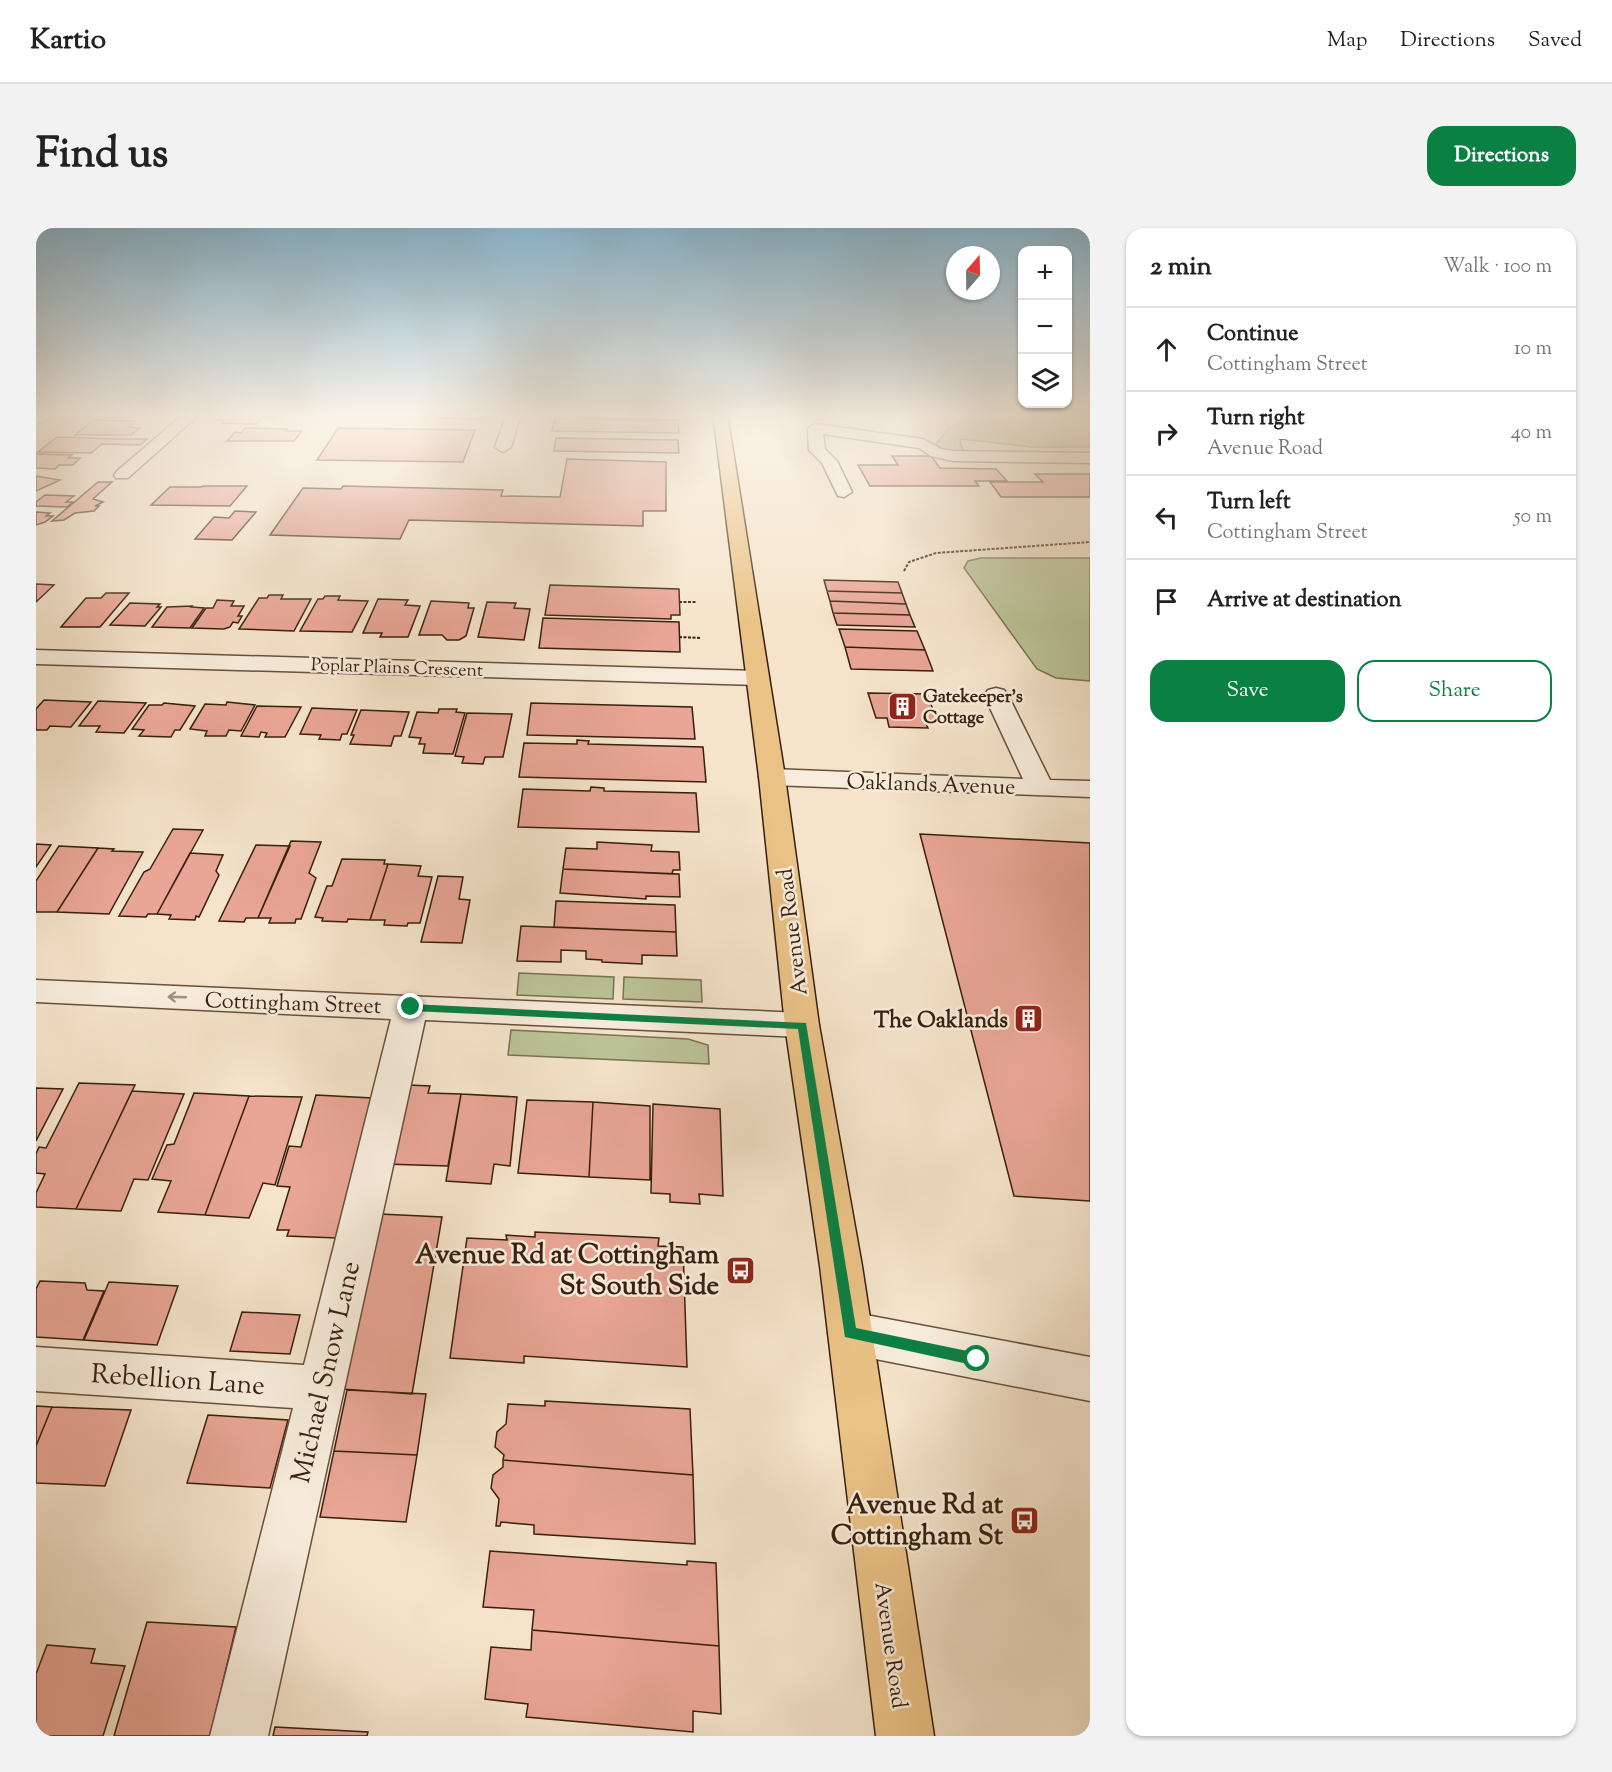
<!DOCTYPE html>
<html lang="en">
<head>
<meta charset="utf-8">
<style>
  :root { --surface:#fff; --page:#f2f2f2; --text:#222; --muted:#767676; --line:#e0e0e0; --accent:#0b8043 }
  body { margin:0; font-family:"Sorts Mill Goudy",serif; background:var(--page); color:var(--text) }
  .controls { position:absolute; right:18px; top:18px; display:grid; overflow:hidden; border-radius:12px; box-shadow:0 2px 4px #0004 }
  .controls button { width:54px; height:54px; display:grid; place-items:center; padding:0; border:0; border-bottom:2px solid var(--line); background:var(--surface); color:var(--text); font:30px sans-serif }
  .compass { position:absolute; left:910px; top:18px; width:54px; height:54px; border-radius:50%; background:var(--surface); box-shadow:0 2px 4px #0004; rotate:20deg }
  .stop { position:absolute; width:18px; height:18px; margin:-14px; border:4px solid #0b8043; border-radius:50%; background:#fff }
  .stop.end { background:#0b8043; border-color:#fff; box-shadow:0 2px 6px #0008 }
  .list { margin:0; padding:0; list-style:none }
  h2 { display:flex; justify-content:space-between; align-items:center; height:78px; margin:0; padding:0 24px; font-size:26px }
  h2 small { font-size:20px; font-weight:400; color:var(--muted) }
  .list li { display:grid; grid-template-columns:39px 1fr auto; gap:18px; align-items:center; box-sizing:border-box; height:84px; padding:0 24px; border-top:2px solid var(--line) }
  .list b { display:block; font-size:22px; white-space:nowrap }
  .list p { margin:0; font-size:20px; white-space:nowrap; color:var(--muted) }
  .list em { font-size:20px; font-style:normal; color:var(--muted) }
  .actions { display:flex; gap:12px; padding:18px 24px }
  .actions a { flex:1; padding:14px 0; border:2px solid var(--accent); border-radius:18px; text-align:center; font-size:21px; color:var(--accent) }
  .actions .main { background:var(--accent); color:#fff }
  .icon { flex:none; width:33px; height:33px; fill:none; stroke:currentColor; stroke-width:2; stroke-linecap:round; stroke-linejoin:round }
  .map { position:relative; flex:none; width:1054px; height:1508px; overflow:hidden; border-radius:18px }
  header { display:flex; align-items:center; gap:36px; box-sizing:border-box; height:84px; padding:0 30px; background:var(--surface); border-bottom:2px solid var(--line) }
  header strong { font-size:28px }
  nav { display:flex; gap:33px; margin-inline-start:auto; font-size:21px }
  .intro { display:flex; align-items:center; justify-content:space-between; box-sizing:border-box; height:144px; padding:0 36px }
  h1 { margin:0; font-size:42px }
  .button { padding:15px 27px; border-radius:18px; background:var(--accent); color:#fff; font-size:21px; font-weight:700 }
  main { display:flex; gap:36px; padding:0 36px }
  aside { flex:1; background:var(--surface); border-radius:18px; box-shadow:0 2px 4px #0004 }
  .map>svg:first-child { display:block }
  .green { fill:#bbc498; stroke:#7a7252; stroke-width:1.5 }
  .building { fill:#e9a595; stroke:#381f0d; stroke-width:1.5 }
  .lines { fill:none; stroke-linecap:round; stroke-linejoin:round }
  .minor-casing { stroke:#67503c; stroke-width:3 }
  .major-casing { stroke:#381f0d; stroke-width:3 }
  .path { stroke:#381f0d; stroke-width:2; stroke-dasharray:3 1.5; stroke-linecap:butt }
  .minor { fill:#f8eddd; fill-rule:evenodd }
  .major { fill:#eac286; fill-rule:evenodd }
  .oneway { stroke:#a2907f }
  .route { fill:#0b8043 }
  .labels { text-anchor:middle; stroke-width:5; stroke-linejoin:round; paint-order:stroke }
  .far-street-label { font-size:18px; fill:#381f0d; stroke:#f8eddd }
  .far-poi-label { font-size:18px; font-weight:bold; fill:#381f0d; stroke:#f8eddd; text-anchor:start }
  .street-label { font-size:22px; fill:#381f0d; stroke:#f8eddd }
  .poi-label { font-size:22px; font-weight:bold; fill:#381f0d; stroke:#f8eddd; text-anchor:end }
  .near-poi-label { font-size:27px; font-weight:bold; fill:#381f0d; stroke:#f8eddd; text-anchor:end }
  .near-street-label { font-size:27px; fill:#381f0d; stroke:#f8eddd }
</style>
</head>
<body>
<header>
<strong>Kartio</strong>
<nav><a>Map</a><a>Directions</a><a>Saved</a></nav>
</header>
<div class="intro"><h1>Find us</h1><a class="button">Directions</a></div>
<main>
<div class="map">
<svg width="1054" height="1508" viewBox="0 0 1054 1508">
  <rect width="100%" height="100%" fill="#f5e4cb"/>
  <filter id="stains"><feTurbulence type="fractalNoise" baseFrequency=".00333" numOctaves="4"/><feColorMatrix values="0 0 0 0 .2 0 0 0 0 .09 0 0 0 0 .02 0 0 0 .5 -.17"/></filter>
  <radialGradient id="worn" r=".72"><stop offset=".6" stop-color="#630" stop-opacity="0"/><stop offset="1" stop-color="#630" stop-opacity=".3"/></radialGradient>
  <!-- green -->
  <path class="green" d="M 940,185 L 1045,185 L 1054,194 L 1054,219 L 995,219 L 925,211 L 924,214 L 928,224 L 910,224 L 900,216 L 911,202 Z
    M 945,330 L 1054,330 L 1054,453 L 1020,450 L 1001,441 L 928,340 L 932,333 Z
    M 483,745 L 578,749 L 577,771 L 481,767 Z
    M 588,749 L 665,752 L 666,774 L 587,771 Z
    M 475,802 L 652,811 L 672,817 L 673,836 L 472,827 Z"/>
  <!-- building -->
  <path class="building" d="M 69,185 L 105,185 L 100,189 L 65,190 Z
    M 196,185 L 230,185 L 221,196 L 186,195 L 189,192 L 181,192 L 186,187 Z
    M 408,185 L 446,185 L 444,191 L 406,190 Z
    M 519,190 L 642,192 L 643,205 L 516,203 Z
    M 58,192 L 100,193 L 93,199 L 104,200 L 95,207 L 39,207 Z
    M 209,200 L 251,201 L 249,203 L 266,203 L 258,213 L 191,213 L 199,204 L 205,205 Z
    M 302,200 L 439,202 L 427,234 L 281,232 Z
    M 21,209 L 84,211 L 111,211 L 104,217 L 66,216 L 55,225 L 2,224 Z
    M 520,210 L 642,212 L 643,225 L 518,223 Z
    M 0,226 L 36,227 L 32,230 L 44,230 L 37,237 L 23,237 L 19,241 L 0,240 Z
    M 856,228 L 895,228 L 904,240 L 960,241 L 971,253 L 939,253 L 943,258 L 834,258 L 822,237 L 862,237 Z
    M 531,231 L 630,234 L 630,283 L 607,283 L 607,298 L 373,292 L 364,311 L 234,307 L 267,260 L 305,261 L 307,258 L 467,262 L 465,268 L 524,269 Z
    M 999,246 L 1054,246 L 1054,269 L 965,269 L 954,254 L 1007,254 Z
    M 0,248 L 24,252 L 0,263 Z
    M 62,254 L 76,254 L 57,271 L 67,274 L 59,278 L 63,278 L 58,283 L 39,285 L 28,292 L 16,293 Z
    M 167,258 L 211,258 L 194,278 L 115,277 L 134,259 L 165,259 Z
    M 9,267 L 38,268 L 30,274 L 37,274 L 31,279 L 0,278 L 0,274 Z
    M 199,283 L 220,284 L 196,312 L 159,311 L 178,289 L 193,290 Z
    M 0,284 L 14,285 L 10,288 L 17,288 L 9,294 L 0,297 Z
    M 788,352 L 862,354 L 866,365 L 791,363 Z
    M 0,356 L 18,357 L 0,374 Z
    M 514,357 L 643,361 L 644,387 L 635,387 L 635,391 L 509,387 Z
    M 791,363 L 866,365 L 870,376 L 794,373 Z
    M 70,365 L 93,365 L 64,399 L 25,399 L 50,370 L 65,370 Z
    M 233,367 L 247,367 L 245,371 L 275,371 L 258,403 L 203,401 L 223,370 L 231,370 Z
    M 289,368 L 304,368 L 302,372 L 332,373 L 316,404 L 264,403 L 282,371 L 287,371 Z
    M 342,371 L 372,372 L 369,377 L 384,378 L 372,409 L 344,409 L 346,405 L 327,405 Z
    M 181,372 L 198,373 L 195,378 L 208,378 L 202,388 L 206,388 L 202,395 L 197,394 L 194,399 L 188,401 L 156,400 L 170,380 L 177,380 Z
    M 395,373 L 433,375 L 432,380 L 438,380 L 430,408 L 423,412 L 411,412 L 406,407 L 383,407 Z
    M 794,373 L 870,376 L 874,387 L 797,385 Z
    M 451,374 L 480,375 L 478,380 L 494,381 L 488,412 L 442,409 Z
    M 94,375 L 124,376 L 121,379 L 125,379 L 109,398 L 74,397 Z
    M 156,378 L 155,379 L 168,380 L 154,400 L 116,399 L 131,379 Z
    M 797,385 L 874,387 L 879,399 L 801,397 Z
    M 507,390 L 643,394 L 644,424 L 503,420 Z
    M 803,401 L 881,403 L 889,422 L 809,419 Z
    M 809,419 L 889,422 L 897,443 L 815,441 Z
    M 832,465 L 891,466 L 901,492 L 888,492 L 892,500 L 853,499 L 851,490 L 840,490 Z
    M 8,472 L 55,474 L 35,499 L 14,498 L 11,502 L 0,502 L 0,481 Z
    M 62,473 L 110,475 L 88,505 L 60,504 L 64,498 L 43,498 Z
    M 191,474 L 219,477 L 205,503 L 193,502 L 190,508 L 169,508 L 171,503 L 154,501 L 169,476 L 190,477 Z
    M 128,475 L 159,478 L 144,502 L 139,502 L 135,509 L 103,508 L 108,502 L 96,501 L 113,477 L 126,477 Z
    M 495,475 L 656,479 L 659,511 L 491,507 Z
    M 221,478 L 265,479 L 249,509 L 229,509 L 231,505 L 225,504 L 223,509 L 205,508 Z
    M 276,480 L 321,482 L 311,506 L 306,506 L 304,512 L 283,511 L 285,507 L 264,506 Z
    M 403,481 L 421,481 L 420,484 L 429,485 L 417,526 L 387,525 L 389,516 L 383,516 L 385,510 L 373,509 L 381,484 L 402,485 Z
    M 325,482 L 373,484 L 365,508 L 358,508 L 355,518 L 314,516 L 318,507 L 315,507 Z
    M 431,485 L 476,486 L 467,529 L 449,529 L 447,536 L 426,535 L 428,529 L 419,528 Z
    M 541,512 L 553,513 L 552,516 L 667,519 L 670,554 L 483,549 L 488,515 L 541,516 Z
    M 555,559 L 568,560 L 568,563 L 660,565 L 663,604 L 482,599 L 487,561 L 554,563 Z
    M 137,601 L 167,602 L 121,686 L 112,686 L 110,689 L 83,688 L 108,644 L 114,641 Z
    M 884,606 L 1054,615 L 1054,973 L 978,968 Z
    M 255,613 L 285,614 L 273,645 L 280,650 L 265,691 L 260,691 L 259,695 L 233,695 L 235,690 L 222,690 Z
    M 561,614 L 616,617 L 615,623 L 643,624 L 644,642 L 637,642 L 636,646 L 527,641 L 530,620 L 561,621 Z
    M 0,616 L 15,617 L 0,639 Z
    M 220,617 L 254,618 L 222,690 L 210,690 L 208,694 L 183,693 Z
    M 23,618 L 62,620 L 21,684 L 0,684 L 0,653 Z
    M 62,620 L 78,621 L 76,623 L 107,624 L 73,686 L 21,684 Z
    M 154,625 L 187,627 L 180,643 L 183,647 L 163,689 L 160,688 L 159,692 L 133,691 L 135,687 L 121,686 Z
    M 306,631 L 349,632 L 348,636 L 352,636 L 334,692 L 312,691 L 311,694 L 286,693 L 287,690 L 279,689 L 291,658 L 296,658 Z
    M 352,636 L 385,638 L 382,648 L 396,649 L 384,695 L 372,695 L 371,698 L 348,697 L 349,692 L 334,692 Z
    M 527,641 L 643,646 L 644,669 L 610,668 L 610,671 L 524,665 Z
    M 402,648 L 427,649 L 423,671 L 434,672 L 426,715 L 385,714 Z
    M 520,673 L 639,677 L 640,704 L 518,699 Z
    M 485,698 L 640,704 L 641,728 L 606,727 L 606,736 L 566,734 L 566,732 L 550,731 L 550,723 L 525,722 L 525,734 L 481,733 Z
    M 43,855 L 99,857 L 40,981 L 0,979 L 0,965 L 9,946 L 0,945 L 0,926 L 3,919 L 10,920 Z
    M 372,857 L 394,858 L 392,865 L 425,866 L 412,938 L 349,936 Z
    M 0,860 L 27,861 L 0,913 Z
    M 96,863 L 148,866 L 112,952 L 98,951 L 85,983 L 40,981 Z
    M 158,865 L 213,868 L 169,987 L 122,984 L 135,953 L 116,951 L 131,917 L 138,916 Z
    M 425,866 L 481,869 L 474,938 L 458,936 L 455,956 L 410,953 Z
    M 280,867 L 336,870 L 301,1010 L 251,1008 L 253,1002 L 241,1002 L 254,959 L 241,958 L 253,918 L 265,919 Z
    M 213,868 L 266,869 L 239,957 L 227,955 L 213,990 L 169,987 Z
    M 491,872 L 557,874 L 553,949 L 482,945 Z
    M 557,874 L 614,878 L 614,952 L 553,949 Z
    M 617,876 L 684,881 L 687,968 L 663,966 L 664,976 L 634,974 L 634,966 L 615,965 Z
    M 344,986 L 406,989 L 376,1166 L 306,1161 Z
    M 499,1004 L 623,1010 L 622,1018 L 647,1019 L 651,1139 L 488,1128 L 488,1135 L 414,1130 L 431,1010 L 471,1012 L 470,1007 L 499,1009 Z
    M 4,1053 L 49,1055 L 51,1062 L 68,1063 L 47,1112 L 0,1109 L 0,1061 Z
    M 73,1054 L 142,1058 L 121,1117 L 48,1112 Z
    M 206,1084 L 264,1087 L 254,1126 L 194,1123 Z
    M 311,1162 L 390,1166 L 381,1227 L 298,1223 Z
    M 509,1173 L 654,1181 L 657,1247 L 467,1232 L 468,1227 L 459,1219 L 461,1204 L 470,1196 L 472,1176 L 509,1178 Z
    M 0,1178 L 16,1179 L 0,1218 Z
    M 16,1179 L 95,1182 L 69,1258 L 0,1255 L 0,1218 Z
    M 172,1187 L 252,1192 L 234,1260 L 151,1255 Z
    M 298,1223 L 381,1227 L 370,1294 L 284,1289 Z
    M 467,1232 L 657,1247 L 659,1316 L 498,1306 L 498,1297 L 465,1294 L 464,1298 L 460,1298 L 463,1271 L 455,1260 L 457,1247 L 467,1239 Z
    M 454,1323 L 651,1337 L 651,1333 L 680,1335 L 683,1418 L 496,1402 L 498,1382 L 447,1379 Z
    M 111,1394 L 200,1399 L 174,1508 L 78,1508 Z
    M 496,1402 L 683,1418 L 685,1486 L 657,1483 L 657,1504 L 490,1489 L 492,1476 L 449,1471 L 455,1419 L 495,1422 Z
    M 11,1417 L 59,1421 L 55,1435 L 89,1438 L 67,1508 L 0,1508 L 0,1446 Z
    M 239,1499 L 332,1504 L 331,1508 L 237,1508 Z"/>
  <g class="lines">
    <defs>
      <path id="minor" d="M 4,185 L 26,185 L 0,196 L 0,187 Z
        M 149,185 L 165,185 L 92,250 L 80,250 L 78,247 L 80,244 Z
        M 471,185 L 485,185 L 475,219 L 467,224 L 459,219 Z
        M 1046,185 L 1054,185 L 1054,190 Z
        M 779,196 L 887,211 L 905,221 L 917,223 L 1054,225 L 1054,235 L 917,233 L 895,228 L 883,220 L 787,206 L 789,221 L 801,233 L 816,264 L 808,269 L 802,268 L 786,235 L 773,222 L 772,200 Z
        M 0,422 L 722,443 L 730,445 L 733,450 L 730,455 L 722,457 L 0,436 Z
        M 960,460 L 968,462 L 972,467 L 1014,552 L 1054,553 L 1054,569 L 736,557 L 727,555 L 723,549 L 727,543 L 736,541 L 987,551 L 948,467 L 952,462 Z
        M 0,752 L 766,785 L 778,788 L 783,797 L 778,806 L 766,809 L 389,792 L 232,1508 L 174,1508 L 257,1180 L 0,1163 L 0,1119 L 268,1137 L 355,791 L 0,774 Z
        M 814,1084 L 1054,1129 L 1054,1173 L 814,1126 L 798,1120 L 792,1105 L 798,1090 Z"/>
      <path id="major" d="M 677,185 L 691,185 L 749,549 L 783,797 L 826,1038 L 898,1508 L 840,1508 L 784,1038 L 749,797 L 723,549 Z"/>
    </defs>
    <!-- minor casing -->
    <use href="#minor" class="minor-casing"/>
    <!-- major casing -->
    <use href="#major" class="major-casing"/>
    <!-- path -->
    <path class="path" d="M 868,343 L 873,334 L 900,325 L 1054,314
      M 643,374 L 661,374
      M 643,409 L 665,410"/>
    <!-- minor -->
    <use href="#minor" class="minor"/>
    <!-- major -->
    <use href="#major" class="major"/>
  </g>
  <!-- one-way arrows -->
  <defs><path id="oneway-shaft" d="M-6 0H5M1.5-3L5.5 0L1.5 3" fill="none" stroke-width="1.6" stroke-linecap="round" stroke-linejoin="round" transform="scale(1.5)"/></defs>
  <use class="oneway" href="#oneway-shaft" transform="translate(141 769) rotate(-178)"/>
  <!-- sky -->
  <linearGradient id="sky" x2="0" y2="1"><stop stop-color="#8ab8d2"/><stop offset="0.47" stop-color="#faf3e8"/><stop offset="1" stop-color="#faf3e8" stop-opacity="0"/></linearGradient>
  <rect width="1054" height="397" fill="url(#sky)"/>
  <!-- route -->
  <path class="route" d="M 375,776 L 770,795 L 820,1100 L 941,1125 L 946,1127 L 948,1131 L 946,1136 L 941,1138 L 809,1109 L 762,801 L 375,783 L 370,779 Z"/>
  <!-- icons -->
  <defs>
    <symbol id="building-square" viewBox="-11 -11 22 22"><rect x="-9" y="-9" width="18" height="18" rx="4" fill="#8f2418" stroke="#f8eddd"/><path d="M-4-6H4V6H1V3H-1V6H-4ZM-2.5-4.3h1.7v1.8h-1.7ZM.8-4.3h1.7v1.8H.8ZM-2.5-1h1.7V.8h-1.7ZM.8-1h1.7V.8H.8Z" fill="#fff"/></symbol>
    <symbol id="bus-square" viewBox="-11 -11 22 22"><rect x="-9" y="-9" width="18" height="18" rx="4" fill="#8f2418" stroke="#f8eddd"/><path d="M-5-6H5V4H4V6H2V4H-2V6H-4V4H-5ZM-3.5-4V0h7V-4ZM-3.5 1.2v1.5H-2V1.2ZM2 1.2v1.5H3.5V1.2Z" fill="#fff"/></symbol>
  </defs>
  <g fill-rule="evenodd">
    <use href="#building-square" x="850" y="462" width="33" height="33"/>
    <use href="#building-square" x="976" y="774" width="33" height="33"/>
    <use href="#bus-square" x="688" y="1026" width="33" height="33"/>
    <use href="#bus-square" x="972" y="1276" width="33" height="33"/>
  </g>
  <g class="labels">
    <!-- far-street labels -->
    <g class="far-street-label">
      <text transform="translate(361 439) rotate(2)" y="6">Poplar Plains Crescent</text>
    </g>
    <!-- far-poi labels -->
    <g class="far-poi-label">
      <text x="887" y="474">Gatekeeper's<tspan x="887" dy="21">Cottage</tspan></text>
    </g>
    <!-- street labels -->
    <g class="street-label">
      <text transform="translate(895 555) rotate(2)" y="8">Oaklands Avenue</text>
      <text transform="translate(755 704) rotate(-97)" y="8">Avenue Road</text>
      <text transform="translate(257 774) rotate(2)" y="8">Cottingham Street</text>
      <text transform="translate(856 1417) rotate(82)" y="8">Avenue Road</text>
    </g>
    <!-- poi labels -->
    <g class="poi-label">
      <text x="972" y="799">The Oaklands</text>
    </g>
    <!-- near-poi labels -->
    <g class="near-poi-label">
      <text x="683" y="1035">Avenue Rd at Cottingham<tspan x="683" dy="31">St South Side</tspan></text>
      <text x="967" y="1285">Avenue Rd at<tspan x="967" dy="31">Cottingham St</tspan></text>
    </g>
    <!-- near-street labels -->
    <g class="near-street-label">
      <text transform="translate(289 1144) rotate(-77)" y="9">Michael Snow Lane</text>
      <text transform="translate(142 1151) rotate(4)" y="9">Rebellion Lane</text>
    </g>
  </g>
  <rect width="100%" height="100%" filter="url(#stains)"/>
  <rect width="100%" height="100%" fill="url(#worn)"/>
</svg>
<div class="controls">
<button>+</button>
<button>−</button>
<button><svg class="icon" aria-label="layers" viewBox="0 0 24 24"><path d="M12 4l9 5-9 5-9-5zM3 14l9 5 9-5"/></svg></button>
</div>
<svg class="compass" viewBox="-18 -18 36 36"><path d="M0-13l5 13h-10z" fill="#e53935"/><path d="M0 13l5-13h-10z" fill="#767676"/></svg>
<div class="stop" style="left:941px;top:1131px"></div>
<div class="stop end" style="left:375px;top:779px"></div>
</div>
<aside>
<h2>2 min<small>Walk · 100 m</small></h2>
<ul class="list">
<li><svg class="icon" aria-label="ahead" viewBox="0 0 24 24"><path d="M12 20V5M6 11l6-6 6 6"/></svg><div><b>Continue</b><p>Cottingham Street</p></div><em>10 m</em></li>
<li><svg class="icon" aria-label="right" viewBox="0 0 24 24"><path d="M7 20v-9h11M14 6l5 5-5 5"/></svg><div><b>Turn right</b><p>Avenue Road</p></div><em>40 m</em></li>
<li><svg class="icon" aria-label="left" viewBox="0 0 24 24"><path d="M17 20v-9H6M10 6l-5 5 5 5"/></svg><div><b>Turn left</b><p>Cottingham Street</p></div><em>50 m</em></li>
<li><svg class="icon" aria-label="arrive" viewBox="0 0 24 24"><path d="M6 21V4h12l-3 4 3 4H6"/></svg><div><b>Arrive at destination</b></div></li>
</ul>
<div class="actions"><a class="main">Save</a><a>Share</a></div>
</aside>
</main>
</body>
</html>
